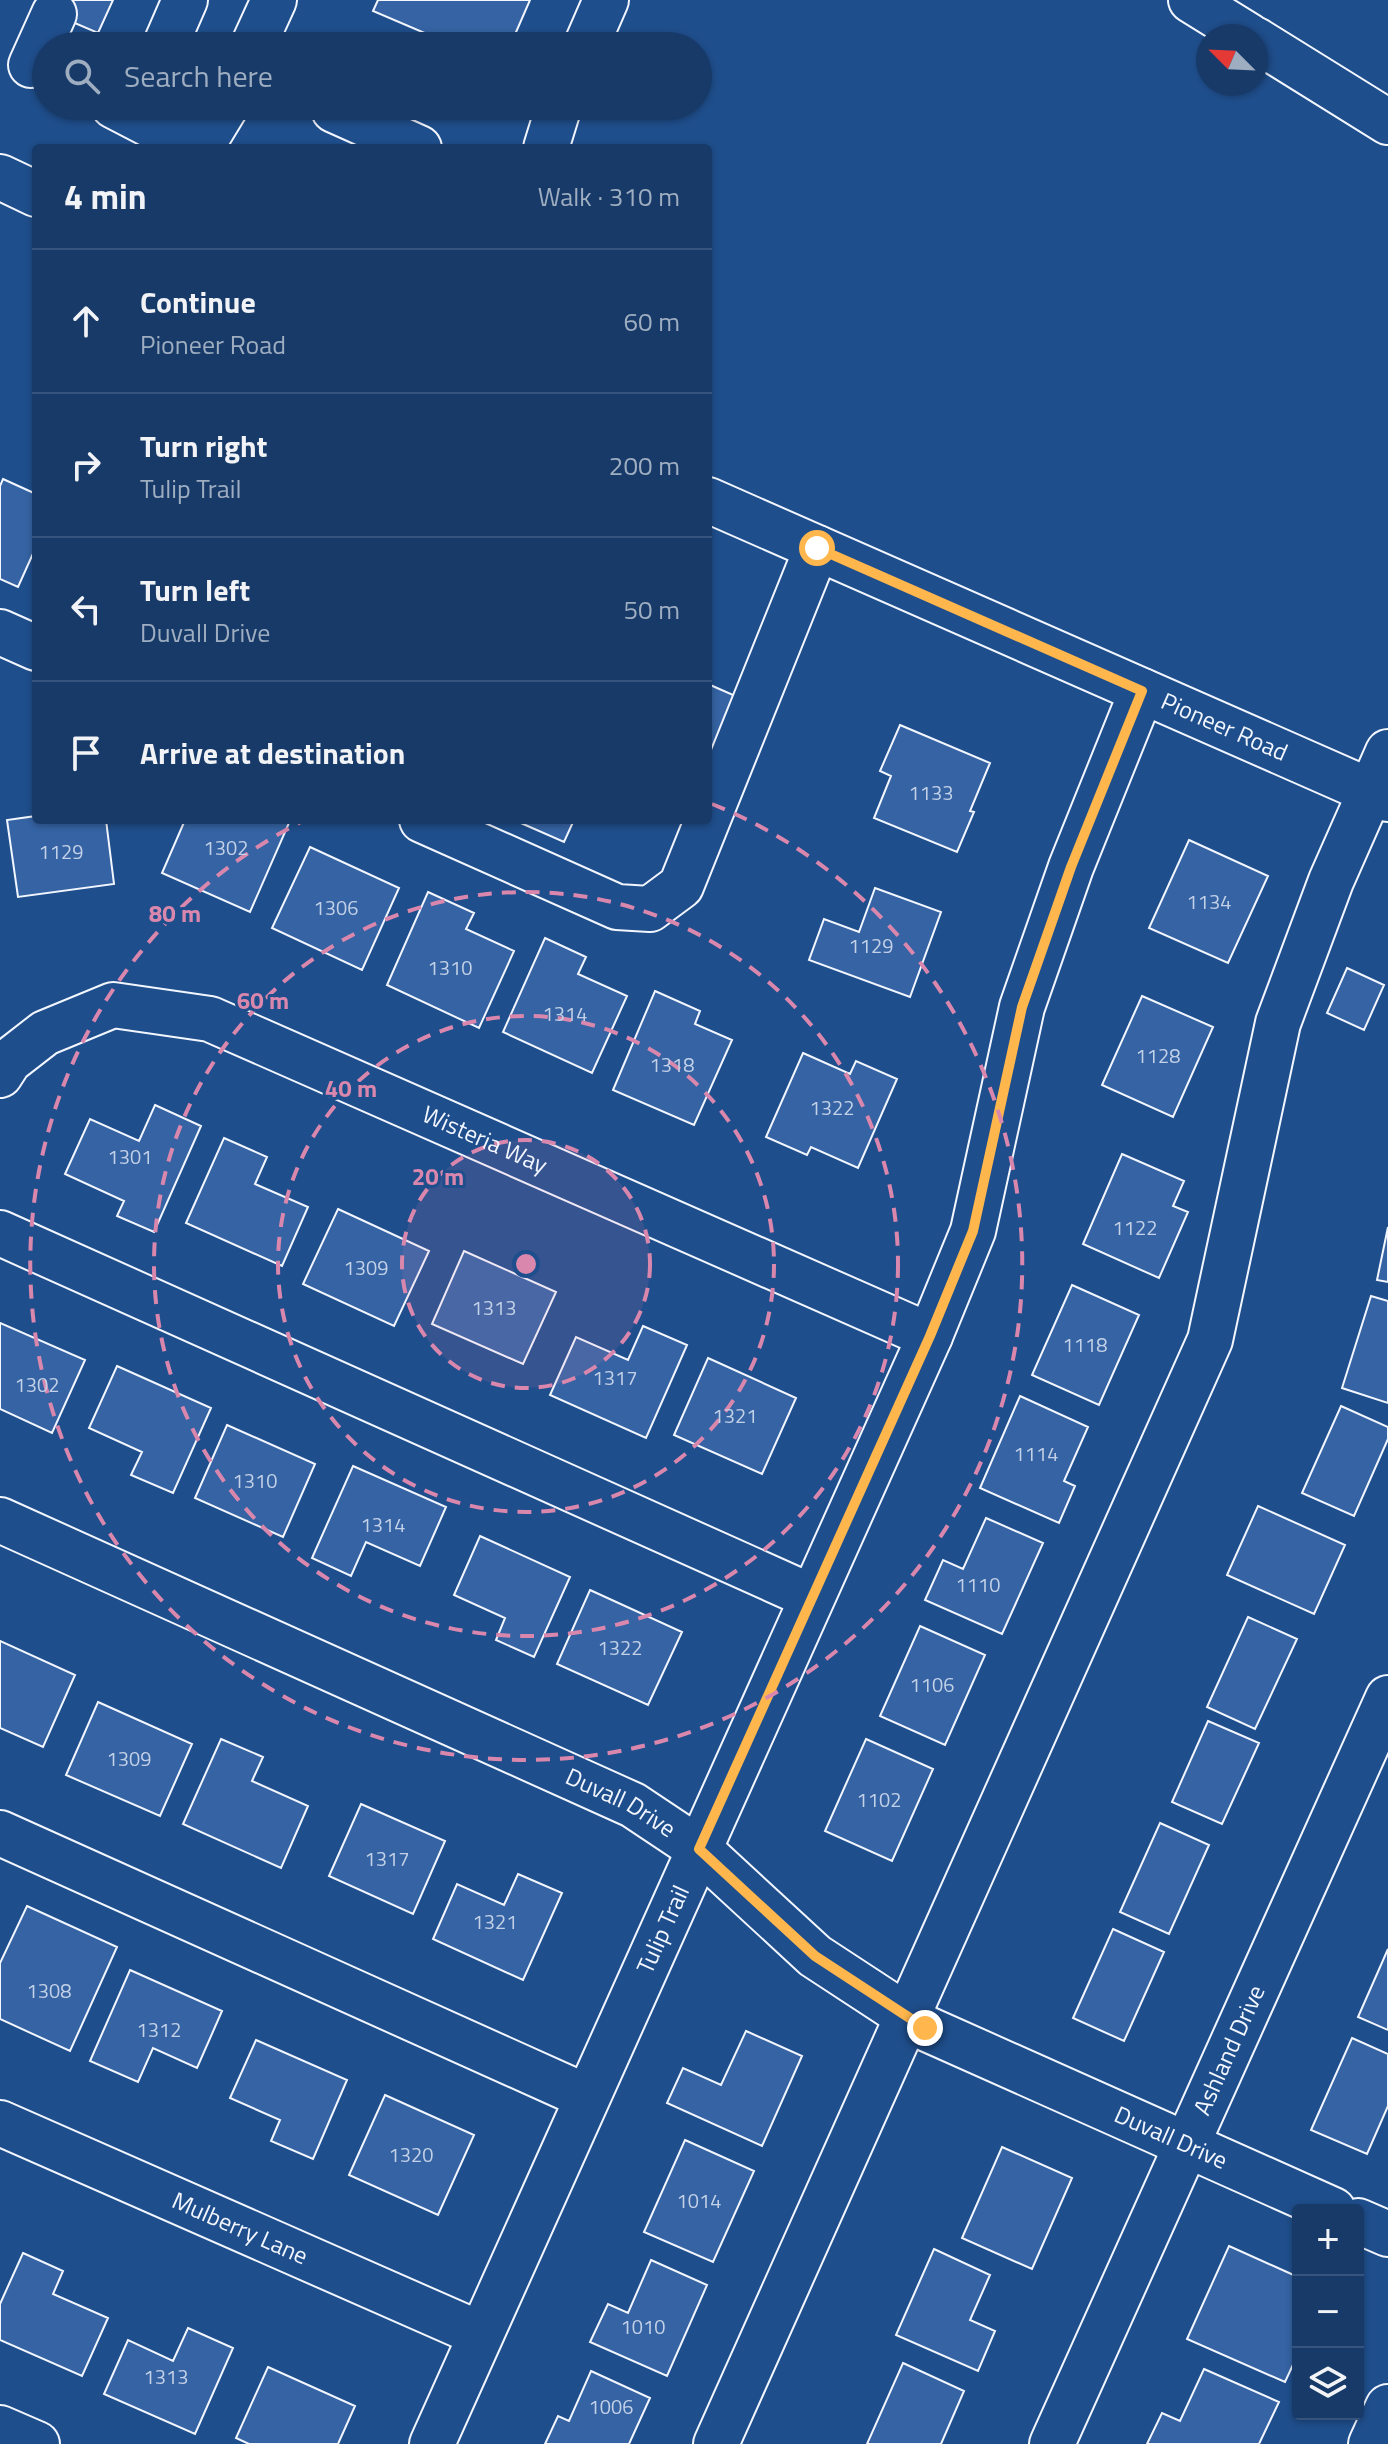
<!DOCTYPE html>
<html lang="en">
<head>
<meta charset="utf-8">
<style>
  :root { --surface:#173a69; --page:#244571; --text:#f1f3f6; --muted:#9eadc0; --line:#36547d }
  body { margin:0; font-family:"Titillium Web",sans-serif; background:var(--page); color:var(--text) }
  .controls { position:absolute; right:24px; bottom:24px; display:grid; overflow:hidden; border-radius:8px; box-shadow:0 2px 6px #0004 }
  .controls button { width:72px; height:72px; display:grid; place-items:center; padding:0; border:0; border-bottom:2px solid var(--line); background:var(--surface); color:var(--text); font:40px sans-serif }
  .compass { position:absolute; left:1196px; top:24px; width:72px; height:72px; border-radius:50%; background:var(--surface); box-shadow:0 2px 6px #0004; rotate:294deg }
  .stop { position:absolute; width:24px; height:24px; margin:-18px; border:6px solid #ffb74d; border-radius:50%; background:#fff }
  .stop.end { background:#ffb74d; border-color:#fff; box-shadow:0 2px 8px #0008 }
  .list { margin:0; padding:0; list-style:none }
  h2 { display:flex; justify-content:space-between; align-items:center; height:104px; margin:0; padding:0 32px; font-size:34px }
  h2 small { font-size:26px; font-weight:400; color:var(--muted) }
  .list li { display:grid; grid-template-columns:52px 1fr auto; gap:24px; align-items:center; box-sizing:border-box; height:144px; padding:0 32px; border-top:2px solid var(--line) }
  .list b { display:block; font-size:30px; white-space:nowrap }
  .list p { margin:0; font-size:26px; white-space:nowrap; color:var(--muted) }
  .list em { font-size:26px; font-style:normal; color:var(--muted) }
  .icon { flex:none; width:44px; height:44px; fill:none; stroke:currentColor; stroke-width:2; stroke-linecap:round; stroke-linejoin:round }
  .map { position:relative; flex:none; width:1388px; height:2444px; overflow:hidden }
  .search { position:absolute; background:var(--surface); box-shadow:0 2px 6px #0004; left:32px; top:32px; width:680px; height:88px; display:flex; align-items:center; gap:20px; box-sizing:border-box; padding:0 28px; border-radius:44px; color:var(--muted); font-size:30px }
  .panel { position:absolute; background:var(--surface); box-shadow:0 2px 6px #0004; left:32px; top:144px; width:680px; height:680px; border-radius:8px }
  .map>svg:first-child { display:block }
  .building { fill:#3563a3; stroke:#f2f6ff; stroke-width:2 }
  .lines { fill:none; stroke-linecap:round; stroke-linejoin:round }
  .minor-casing { stroke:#f2f6ff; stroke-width:48 }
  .major-casing { stroke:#f2f6ff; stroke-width:48 }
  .minor { stroke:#1f4e8c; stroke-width:44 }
  .major { stroke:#1f4e8c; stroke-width:44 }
  .route { stroke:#ffb74d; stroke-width:10 }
  .ring { fill:none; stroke:#da87ad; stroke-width:4; stroke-dasharray:14 10 }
  .labels { text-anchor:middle; stroke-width:6; stroke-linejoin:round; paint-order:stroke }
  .number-label { font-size:20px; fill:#c3d1e8 }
  .street-label { font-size:24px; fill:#f2f6ff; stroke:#1f4e8c }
  .centre { fill:#da87ad; stroke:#1f4e8c; stroke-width:4 }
  .ring-label { font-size:24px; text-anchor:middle; font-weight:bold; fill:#da87ad; stroke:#1f4e8c; stroke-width:6; stroke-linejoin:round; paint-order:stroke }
</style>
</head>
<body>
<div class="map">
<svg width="1388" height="2444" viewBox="0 0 1388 2444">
  <rect width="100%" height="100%" fill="#1f4e8c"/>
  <!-- building -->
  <path class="building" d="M 38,0 L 113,0 L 98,33 L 35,6 Z
    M 378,0 L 530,0 L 510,46 L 455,46 L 373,11 Z
    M 3,479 L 36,494 L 36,547 L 18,587 L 0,579 L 0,486 Z
    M 708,684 L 740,698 L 708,771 Z
    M 900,725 L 990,763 L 970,811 L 974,812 L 957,852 L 874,818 L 891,776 L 880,771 Z
    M 36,816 L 36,820 L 106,820 L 114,884 L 18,897 L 7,820 Z
    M 185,820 L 284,820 L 289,823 L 250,912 L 162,873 Z
    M 514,820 L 574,820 L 564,842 Z
    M 1189,840 L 1268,876 L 1228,963 L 1149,928 Z
    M 310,847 L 399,888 L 362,970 L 272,928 Z
    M 875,888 L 941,912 L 910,997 L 809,960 L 824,919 L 859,932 Z
    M 428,892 L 474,913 L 466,929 L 514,951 L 479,1028 L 387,985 Z
    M 545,938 L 586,957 L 578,974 L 627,996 L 592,1073 L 503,1032 Z
    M 1347,968 L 1384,985 L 1364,1030 L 1327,1013 Z
    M 655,991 L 700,1011 L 695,1024 L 732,1040 L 694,1125 L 613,1090 Z
    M 1142,996 L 1213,1027 L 1173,1117 L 1102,1085 Z
    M 803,1053 L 850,1074 L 856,1061 L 897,1079 L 858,1168 L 811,1147 L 807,1155 L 766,1137 Z
    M 155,1105 L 201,1126 L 154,1232 L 117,1216 L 124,1201 L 65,1174 L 90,1119 L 139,1141 Z
    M 224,1138 L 267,1157 L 255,1184 L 308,1207 L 282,1266 L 186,1223 Z
    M 1122,1154 L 1184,1181 L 1173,1206 L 1188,1212 L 1159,1278 L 1083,1244 Z
    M 338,1209 L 429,1251 L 394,1326 L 303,1284 Z
    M 1388,1227 L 1388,1282 L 1377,1280 Z
    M 464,1251 L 556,1292 L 523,1364 L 432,1324 Z
    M 1072,1285 L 1139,1315 L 1099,1405 L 1032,1375 Z
    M 1371,1296 L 1388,1301 L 1388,1403 L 1342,1388 Z
    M 0,1323 L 85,1360 L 52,1433 L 0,1409 Z
    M 643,1326 L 687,1345 L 646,1438 L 550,1395 L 576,1337 L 628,1360 Z
    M 708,1358 L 796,1398 L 762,1474 L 674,1435 Z
    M 117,1366 L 211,1408 L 173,1493 L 131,1475 L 142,1452 L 89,1428 Z
    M 1020,1396 L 1088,1427 L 1064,1481 L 1075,1486 L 1059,1523 L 980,1488 Z
    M 1341,1406 L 1388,1427 L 1388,1439 L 1354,1516 L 1302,1493 Z
    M 227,1425 L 315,1464 L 283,1537 L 195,1498 Z
    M 353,1466 L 446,1507 L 420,1566 L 366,1542 L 351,1576 L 312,1558 Z
    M 1258,1506 L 1345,1545 L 1314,1614 L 1227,1575 Z
    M 986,1518 L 1043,1543 L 1002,1634 L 925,1600 L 943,1560 L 963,1569 Z
    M 480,1536 L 570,1577 L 534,1657 L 496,1640 L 505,1618 L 454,1595 Z
    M 590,1590 L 682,1632 L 648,1705 L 557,1664 Z
    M 1248,1617 L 1297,1639 L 1255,1729 L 1207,1707 Z
    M 920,1626 L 985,1655 L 945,1745 L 880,1716 Z
    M 0,1641 L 75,1675 L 43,1747 L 0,1728 Z
    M 98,1702 L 192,1744 L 160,1816 L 66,1775 Z
    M 1208,1721 L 1259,1743 L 1222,1824 L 1172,1802 Z
    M 221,1739 L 263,1757 L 252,1781 L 308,1806 L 281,1868 L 183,1824 Z
    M 866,1739 L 933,1769 L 892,1861 L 825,1831 Z
    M 361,1804 L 445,1841 L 413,1914 L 329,1876 Z
    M 1160,1823 L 1209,1845 L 1169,1934 L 1120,1912 Z
    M 518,1874 L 562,1893 L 523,1980 L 433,1939 L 457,1884 L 504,1905 Z
    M 27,1906 L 117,1947 L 70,2051 L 0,2019 L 0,1963 Z
    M 1113,1929 L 1164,1952 L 1124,2041 L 1073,2018 Z
    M 1388,1949 L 1388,2030 L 1358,2017 Z
    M 130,1970 L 222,2011 L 197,2068 L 153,2048 L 138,2082 L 90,2061 Z
    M 746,2031 L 802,2056 L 762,2146 L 667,2103 L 683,2068 L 721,2085 Z
    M 1352,2038 L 1388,2054 L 1388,2106 L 1367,2154 L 1311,2130 Z
    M 256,2040 L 347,2080 L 313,2159 L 271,2141 L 280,2120 L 230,2098 Z
    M 385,2095 L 474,2135 L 438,2215 L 349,2175 Z
    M 685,2140 L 754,2171 L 713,2262 L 644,2232 Z
    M 1002,2147 L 1072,2178 L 1032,2269 L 962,2238 Z
    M 1229,2246 L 1298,2277 L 1298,2354 L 1285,2382 L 1187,2339 Z
    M 934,2249 L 990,2275 L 970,2320 L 995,2331 L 978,2371 L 896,2335 Z
    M 23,2253 L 63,2271 L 53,2294 L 108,2318 L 82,2376 L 0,2340 L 0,2304 Z
    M 651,2260 L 707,2285 L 667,2376 L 590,2342 L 608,2304 L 628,2313 Z
    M 188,2328 L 233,2348 L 195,2434 L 104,2394 L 128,2340 L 173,2361 Z
    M 903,2363 L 964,2391 L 941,2444 L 867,2444 Z
    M 268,2367 L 355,2406 L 338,2444 L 249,2444 L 236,2438 Z
    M 1204,2369 L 1279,2402 L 1259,2444 L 1147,2444 L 1162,2413 L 1180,2421 Z
    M 591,2371 L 650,2398 L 629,2444 L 545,2444 L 558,2416 L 569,2421 Z"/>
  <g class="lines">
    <defs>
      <g id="minor">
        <path d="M 1191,0 L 1249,36"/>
        <path d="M 1256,40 L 1388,122"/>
        <path d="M 165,46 L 185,0"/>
        <path d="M 253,46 L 274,0"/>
        <path d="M 586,46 L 606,0"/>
        <path d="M 31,65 L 54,14"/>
        <path d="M 114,106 L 168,134 L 188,140 L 209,134 L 226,106"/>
        <path d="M 334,110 L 419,148"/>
        <path d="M 546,148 L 559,106"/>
        <path d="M 0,632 L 36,648"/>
        <path d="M 422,820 L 617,907 L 650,909 L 681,886 L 817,548"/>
        <path id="s1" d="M 0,1075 L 9,1061 L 45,1033 L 113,1005 L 210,1019 L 930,1336"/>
        <path d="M 0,1233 L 812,1597"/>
        <path id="s2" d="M 0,1520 L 633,1805 L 699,1849 L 815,1956 L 925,2028 L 1333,2210"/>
        <path d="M 0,1833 L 587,2097"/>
        <path id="s3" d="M 0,2123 L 480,2334"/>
        <path d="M 1358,2221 L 1388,2234"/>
        <path d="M 0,2428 L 37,2444"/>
        <path id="s4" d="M 432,2444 L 930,1336 L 973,1231 L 1022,1007 L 1071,867 L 1142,691"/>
        <path d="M 716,2444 L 1210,1340 L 1278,1023 L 1331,881 L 1388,752"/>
        <path id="s5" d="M 1052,2444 L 1388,1698"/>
        <path d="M 1371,2444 L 1388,2407"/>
      </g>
      <g id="major">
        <path d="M 0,177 L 36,194"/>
        <path id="s6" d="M 708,500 L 1388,799"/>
      </g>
    </defs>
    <!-- minor casing -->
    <use href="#minor" class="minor-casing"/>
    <!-- major casing -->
    <use href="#major" class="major-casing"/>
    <!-- minor -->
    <use href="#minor" class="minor"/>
    <!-- major -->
    <use href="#major" class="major"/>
  </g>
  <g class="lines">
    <!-- route -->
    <path class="route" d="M 817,548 L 1142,691 L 1071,867 L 1022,1007 L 973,1231 L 930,1336 L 699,1849 L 815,1956 L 925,2028"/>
  </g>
  <!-- distance rings -->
  <circle cx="526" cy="1264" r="124" fill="#da87ad" fill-opacity=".12"/>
  <g class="ring">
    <circle cx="526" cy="1264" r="124"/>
    <circle cx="526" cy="1264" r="248"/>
    <circle cx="526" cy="1264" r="372"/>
    <path d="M712 804A496 496 0 1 1 305 820"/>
  </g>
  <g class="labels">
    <!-- number labels -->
    <g class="number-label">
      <text x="931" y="800">1133</text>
      <text x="226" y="855">1302</text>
      <text x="61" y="859">1129</text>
      <text x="1209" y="909">1134</text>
      <text x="336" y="915">1306</text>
      <text x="871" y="953">1129</text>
      <text x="450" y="975">1310</text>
      <text x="565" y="1021">1314</text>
      <text x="1158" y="1063">1128</text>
      <text x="672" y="1072">1318</text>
      <text x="832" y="1115">1322</text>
      <text x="130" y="1164">1301</text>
      <text x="1135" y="1235">1122</text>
      <text x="366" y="1275">1309</text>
      <text x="494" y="1315">1313</text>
      <text x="1085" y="1352">1118</text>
      <text x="615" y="1385">1317</text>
      <text x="37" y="1392">1302</text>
      <text x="735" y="1423">1321</text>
      <text x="1036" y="1461">1114</text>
      <text x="255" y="1488">1310</text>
      <text x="383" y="1532">1314</text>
      <text x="978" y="1592">1110</text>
      <text x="620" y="1655">1322</text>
      <text x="932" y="1692">1106</text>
      <text x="129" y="1766">1309</text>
      <text x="879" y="1807">1102</text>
      <text x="387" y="1866">1317</text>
      <text x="495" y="1929">1321</text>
      <text x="49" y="1998">1308</text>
      <text x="159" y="2037">1312</text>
      <text x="411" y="2162">1320</text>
      <text x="699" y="2208">1014</text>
      <text x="643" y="2334">1010</text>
      <text x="166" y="2384">1313</text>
      <text x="611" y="2414">1006</text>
    </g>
    <!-- street labels -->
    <g class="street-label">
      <text dy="8" stroke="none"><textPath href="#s6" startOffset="564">Pioneer Road</textPath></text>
      <text dy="8" stroke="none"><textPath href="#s1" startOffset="534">Wisteria Way</textPath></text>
      <text dy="8" stroke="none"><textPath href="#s2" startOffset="682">Duvall Drive</textPath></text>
      <text dy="8" stroke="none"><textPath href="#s4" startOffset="564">Tulip Trail</textPath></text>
      <text dy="8" stroke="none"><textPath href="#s5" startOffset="432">Ashland Drive</textPath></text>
      <text dy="8" stroke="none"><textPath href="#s2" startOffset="1332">Duvall Drive</textPath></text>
      <text dy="8" stroke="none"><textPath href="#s3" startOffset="262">Mulberry Lane</textPath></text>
    </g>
  </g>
  <circle cx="526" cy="1264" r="12" class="centre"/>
  <g class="ring-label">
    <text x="175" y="922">80 m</text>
    <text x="263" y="1009">60 m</text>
    <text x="351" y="1097">40 m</text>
    <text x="438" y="1185">20 m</text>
  </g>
</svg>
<div class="controls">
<button>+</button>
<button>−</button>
<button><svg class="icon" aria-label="layers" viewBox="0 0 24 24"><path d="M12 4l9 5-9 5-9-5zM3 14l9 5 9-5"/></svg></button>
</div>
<svg class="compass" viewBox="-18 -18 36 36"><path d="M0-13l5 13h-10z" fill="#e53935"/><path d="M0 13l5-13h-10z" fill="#9eadc0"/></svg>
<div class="stop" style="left:817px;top:548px"></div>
<div class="stop end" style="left:925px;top:2028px"></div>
<div class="search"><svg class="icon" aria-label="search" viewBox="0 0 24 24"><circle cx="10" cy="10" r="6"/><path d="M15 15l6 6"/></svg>Search here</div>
<section class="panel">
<h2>4 min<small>Walk · 310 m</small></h2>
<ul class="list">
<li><svg class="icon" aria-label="ahead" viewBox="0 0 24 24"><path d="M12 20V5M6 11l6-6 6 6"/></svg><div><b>Continue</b><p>Pioneer Road</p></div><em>60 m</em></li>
<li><svg class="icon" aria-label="right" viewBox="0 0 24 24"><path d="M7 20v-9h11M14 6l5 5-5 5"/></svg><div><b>Turn right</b><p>Tulip Trail</p></div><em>200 m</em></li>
<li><svg class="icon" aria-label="left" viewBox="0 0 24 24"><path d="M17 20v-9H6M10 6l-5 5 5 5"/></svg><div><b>Turn left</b><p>Duvall Drive</p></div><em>50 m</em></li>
<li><svg class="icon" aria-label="arrive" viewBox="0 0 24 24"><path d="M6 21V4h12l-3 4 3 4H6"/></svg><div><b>Arrive at destination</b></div></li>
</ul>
</section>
</div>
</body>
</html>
